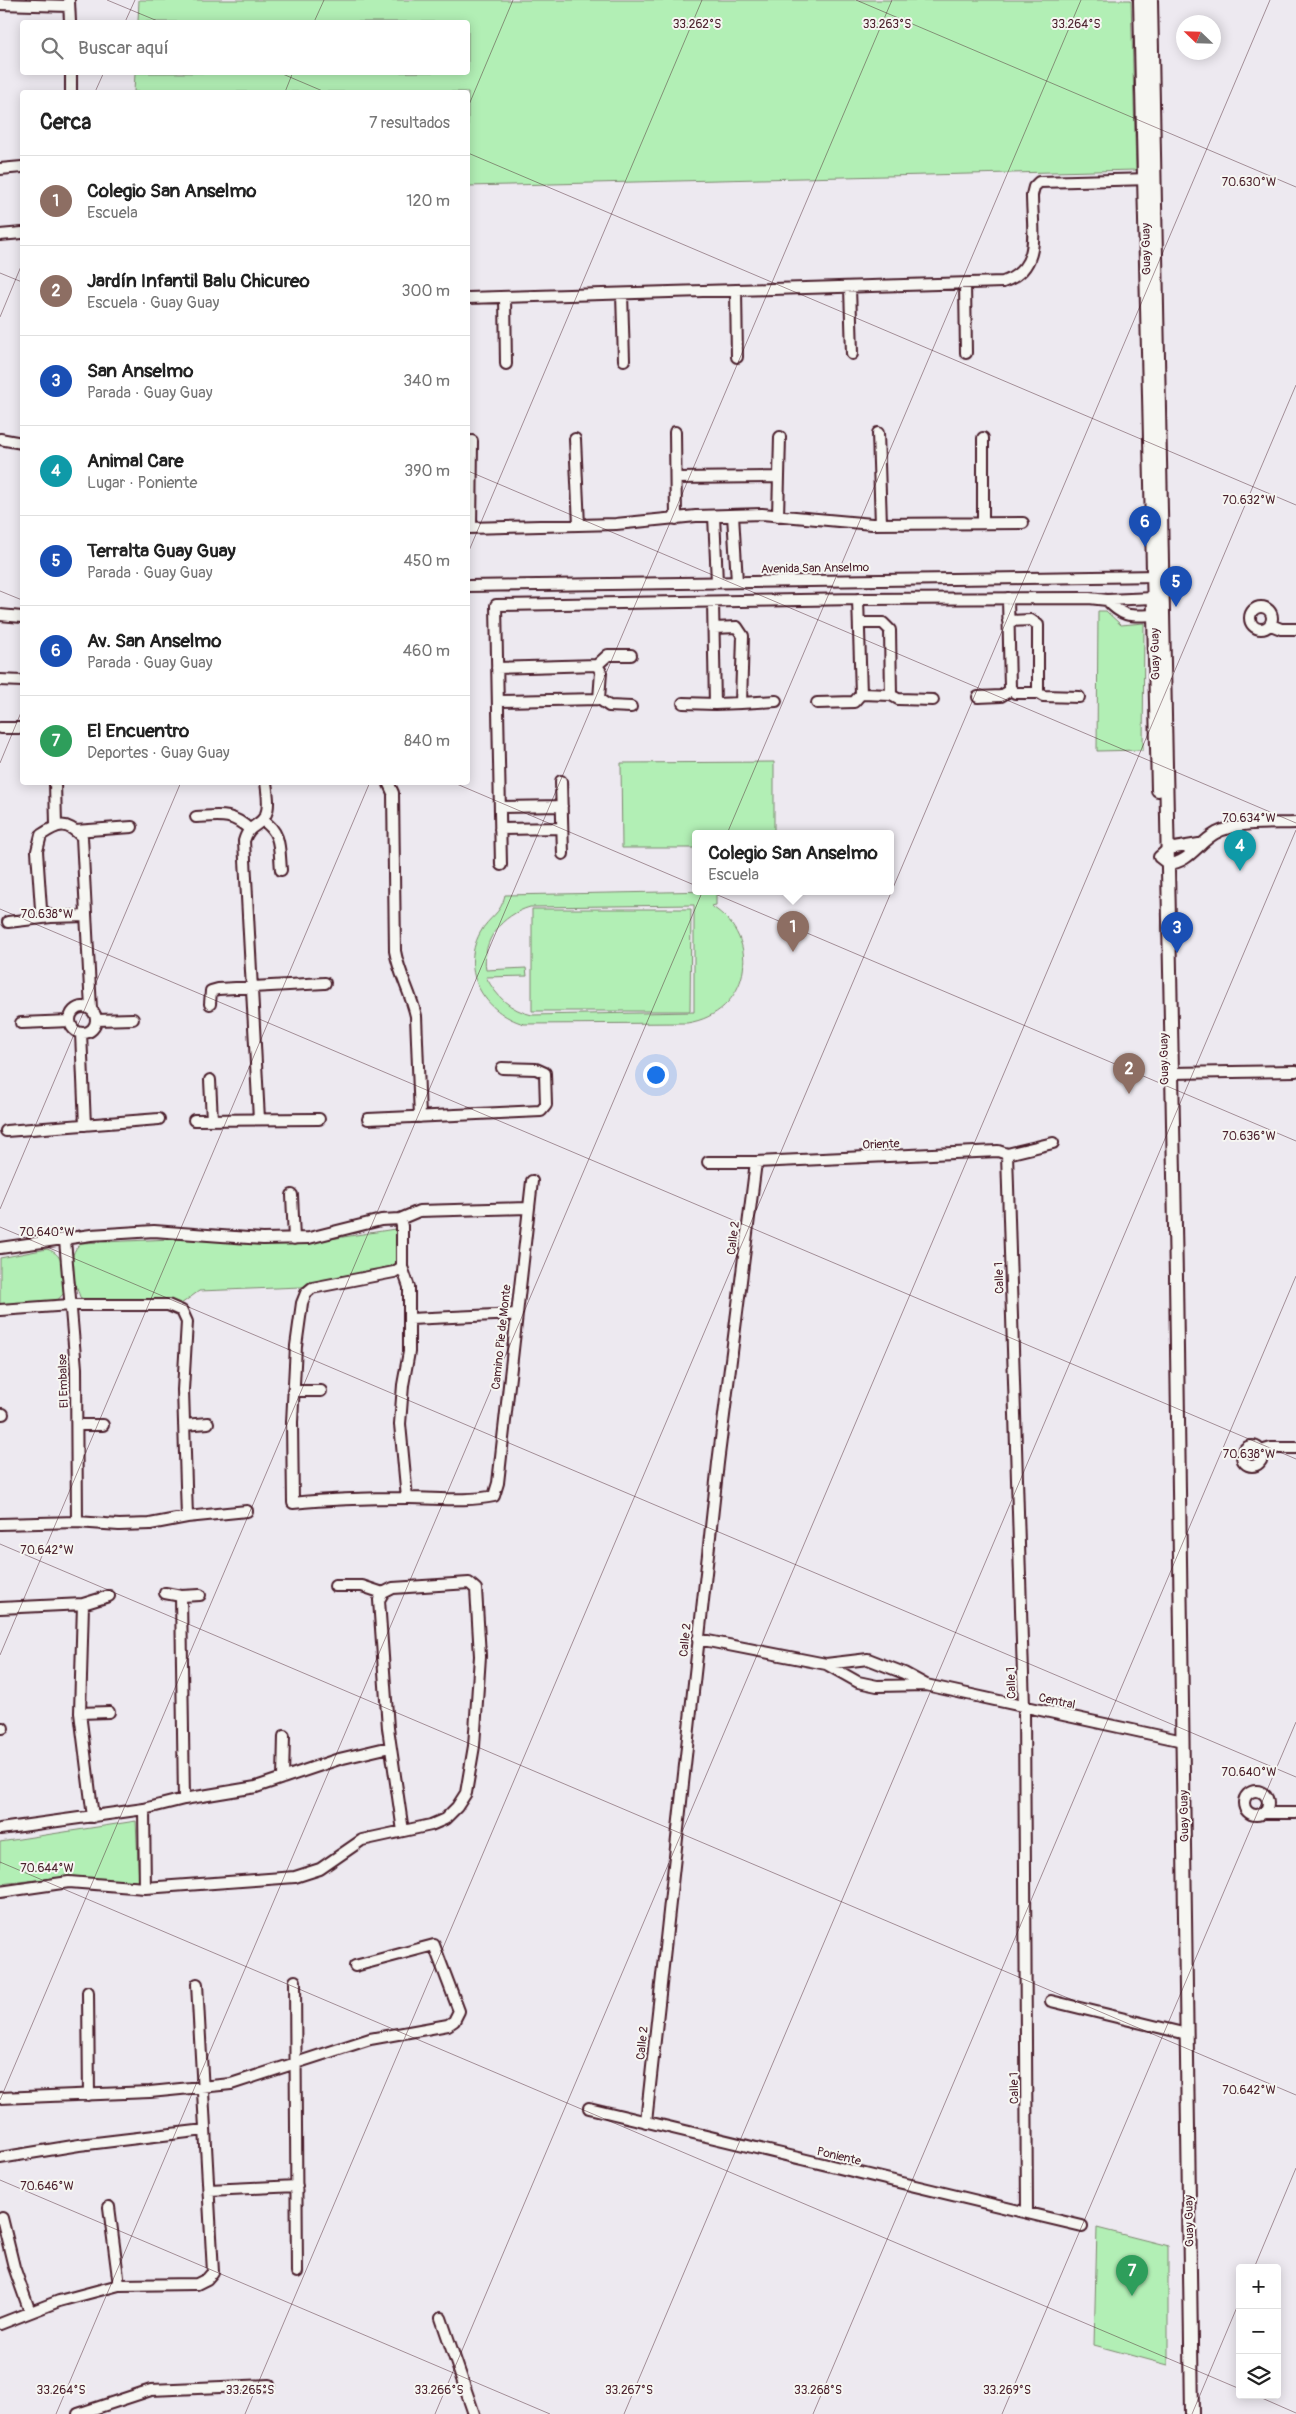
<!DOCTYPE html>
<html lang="es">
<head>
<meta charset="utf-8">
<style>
  :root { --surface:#fff; --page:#f6f6f6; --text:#222; --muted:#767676; --line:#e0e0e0; --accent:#c8321e }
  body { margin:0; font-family:Pangolin,sans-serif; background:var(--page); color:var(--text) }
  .controls { position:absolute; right:15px; bottom:15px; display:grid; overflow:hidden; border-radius:5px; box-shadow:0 2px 12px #0003 }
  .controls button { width:45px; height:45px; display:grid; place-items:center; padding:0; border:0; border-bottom:1px solid var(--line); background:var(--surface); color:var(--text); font:25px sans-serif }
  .compass { position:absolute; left:1176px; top:15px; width:45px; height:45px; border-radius:50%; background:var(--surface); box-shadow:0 2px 12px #0003; rotate:293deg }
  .you { position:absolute; left:655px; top:1074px; width:18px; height:18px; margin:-12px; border:4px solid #fff; border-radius:50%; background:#1a73e8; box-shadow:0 0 0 8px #1a73e833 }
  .badge { display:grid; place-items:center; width:32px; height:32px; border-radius:50%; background:var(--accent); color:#fff; font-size:16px; font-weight:700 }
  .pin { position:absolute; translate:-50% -41px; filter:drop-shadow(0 1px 2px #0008) }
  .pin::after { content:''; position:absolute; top:26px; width:18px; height:15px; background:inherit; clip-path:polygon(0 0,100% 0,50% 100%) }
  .popup { position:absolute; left:692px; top:830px; width:202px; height:65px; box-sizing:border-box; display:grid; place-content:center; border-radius:5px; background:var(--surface); filter:drop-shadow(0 1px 4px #0005); font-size:16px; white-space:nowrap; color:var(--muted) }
  .popup b { font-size:19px; color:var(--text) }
  .popup::after { content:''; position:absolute; left:50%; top:100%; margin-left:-10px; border:10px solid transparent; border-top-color:var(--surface) }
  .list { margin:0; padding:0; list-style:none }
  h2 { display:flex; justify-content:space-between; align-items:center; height:65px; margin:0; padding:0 20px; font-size:21px }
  h2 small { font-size:16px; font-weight:400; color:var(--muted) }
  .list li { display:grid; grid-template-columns:32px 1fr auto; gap:15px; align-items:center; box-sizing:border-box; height:90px; padding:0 20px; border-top:1px solid var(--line) }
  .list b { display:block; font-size:19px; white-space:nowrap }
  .list p { margin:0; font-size:16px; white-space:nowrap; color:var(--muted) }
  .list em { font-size:16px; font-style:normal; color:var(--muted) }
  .icon { flex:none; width:28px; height:28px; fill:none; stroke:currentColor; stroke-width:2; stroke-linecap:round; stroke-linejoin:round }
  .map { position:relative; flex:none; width:1296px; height:2414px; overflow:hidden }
  .search { position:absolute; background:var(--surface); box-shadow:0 2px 12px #0003; left:20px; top:20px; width:450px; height:55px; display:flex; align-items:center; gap:12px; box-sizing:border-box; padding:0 18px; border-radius:5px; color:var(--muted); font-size:19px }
  .panel { position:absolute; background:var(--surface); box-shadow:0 2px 12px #0003; left:20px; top:90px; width:450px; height:695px; border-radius:5px }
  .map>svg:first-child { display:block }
  .green { fill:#b2efb5; stroke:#7e8770; fill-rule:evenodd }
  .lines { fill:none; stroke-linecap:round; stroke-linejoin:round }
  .minor-casing { stroke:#4a1f2b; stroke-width:14 }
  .tertiary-casing { stroke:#4a1f2b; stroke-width:16 }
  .minor { stroke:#f6f6f2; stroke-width:10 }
  .tertiary { stroke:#f6f6f2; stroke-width:12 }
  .ticks { fill:none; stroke:#4a1f2b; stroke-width:1; stroke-opacity:0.45 }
  .labels { text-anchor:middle; stroke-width:4; stroke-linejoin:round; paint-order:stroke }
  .street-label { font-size:12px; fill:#4a1f2b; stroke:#f6f6f2 }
  .ticks-label { font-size:12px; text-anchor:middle; fill:#4a1f2b; stroke:#f6f6f2; stroke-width:4; stroke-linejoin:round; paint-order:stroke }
</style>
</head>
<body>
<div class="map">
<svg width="1296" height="2414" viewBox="0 0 1296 2414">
  <rect width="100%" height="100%" fill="#ede9f0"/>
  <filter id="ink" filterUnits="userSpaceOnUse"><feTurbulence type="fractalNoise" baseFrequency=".02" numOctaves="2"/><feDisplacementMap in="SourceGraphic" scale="10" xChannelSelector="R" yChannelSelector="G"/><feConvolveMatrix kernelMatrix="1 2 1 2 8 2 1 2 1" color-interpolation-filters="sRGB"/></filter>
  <g filter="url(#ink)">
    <!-- green -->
    <path class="green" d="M 139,0 L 1131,0 L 1136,170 L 468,186 L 468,92 L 134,92 L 135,73 L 468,72 L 468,22 L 138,22 Z
      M 1098,611 L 1106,611 L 1121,625 L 1144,623 L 1143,750 L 1097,751 Z
      M 774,762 L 774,833 L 696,833 L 695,848 L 622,848 L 621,763 Z
      M 716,891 L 716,905 L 711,906 C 765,939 749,1014 687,1023 L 524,1024 C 485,1013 459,972 480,933 C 489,916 501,915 505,895 ZM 694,905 L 694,1012 L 532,1015 C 510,1010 497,997 486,977 L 527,976 L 526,968 L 486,970 C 481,940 502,915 530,907 Z
      M 532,909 L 691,909 L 690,1011 L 532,1011 Z
      M 395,1229 L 398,1230 L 398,1269 L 301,1287 L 199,1291 L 181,1304 L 172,1302 L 87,1302 L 80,1297 C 74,1279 65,1256 81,1243 L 195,1238 L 311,1242 Z
      M 47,1249 C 67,1255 63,1275 64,1293 L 54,1304 L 0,1306 L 0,1258 Z
      M 136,1821 L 139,1883 L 72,1876 L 0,1884 L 0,1842 Z
      M 1097,2228 L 1168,2246 L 1168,2365 L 1094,2345 Z"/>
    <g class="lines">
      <defs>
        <path id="minor" d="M 69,1 L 70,22
          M 0,4 L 69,6
          M 71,92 L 71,72
          M 0,169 L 22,167
          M 0,235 L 22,233
          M 965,284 L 966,353
          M 850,287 L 852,354
          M 736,290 L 737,357
          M 622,294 L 624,360
          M 505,297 L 506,364
          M 468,298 L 1003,282 C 1043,268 1032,230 1032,195 L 1034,187 L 1039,182 L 1150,179
          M 675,432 L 676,519
          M 878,433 L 881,524
          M 0,439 L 22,443
          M 575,439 L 579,525
          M 676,478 L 779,477
          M 733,515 L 737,582
          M 714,516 L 717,582
          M 778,516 L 780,437
          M 983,522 L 983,438
          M 468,528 L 616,524 L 696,516 L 762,514 L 872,524 L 1023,523
          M 471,528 L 472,441
          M 468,586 L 1159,576
          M 1008,598 L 1010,688 L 1015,693 L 1038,693 L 1038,625 L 1031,620 L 1008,621
          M 858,599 L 861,694 L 891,695 L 890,630 L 883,623 L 859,623
          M 1107,600 C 1123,618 1131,616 1154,615
          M 713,603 L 715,704 L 741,703 L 743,636 L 737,627 L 714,628
          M1250 618a11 11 0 1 1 22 0a11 11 0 1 1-22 0Z
          M 0,615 L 22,617
          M 1271,625 L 1281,629 L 1296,629
          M 597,665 L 601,672 L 599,699
          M 497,668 L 597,665 L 608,655 L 631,655
          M 0,680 L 22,681
          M 1038,693 L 1043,696 L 1079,697
          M 891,695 L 898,699 L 933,700
          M 978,697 L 1001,696 L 1011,690
          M 498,701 L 599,699 L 609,706 L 631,707
          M 683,703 L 715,704
          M 741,703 L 776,701
          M 817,703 L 854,702 L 861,694
          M 0,728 L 22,728
          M 561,781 L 563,854
          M 55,782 L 56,825
          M 388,782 L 393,793 L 395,951 C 399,974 411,993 416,1016 L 420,1117
          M 500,807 L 562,806
          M 196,817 C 219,816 231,812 249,829
          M 262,820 C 282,832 279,850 281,870
          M 500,829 L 562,828
          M 75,831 L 132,827
          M 1199,844 L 1168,849 L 1159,857 L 1168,864 C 1189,863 1198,843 1216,833 C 1240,821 1270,824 1296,823
          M 501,865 L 496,605 L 858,599 L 1089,598 L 1107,600 L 1153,598
          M 86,916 L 51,917 L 41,909 L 37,851 L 41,835 C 59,823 66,821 82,837 L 91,1009
          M 8,922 L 51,917
          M 210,1004 L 211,991 L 218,989 L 325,983
          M70 1020a13 13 0 1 1 26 0a13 13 0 1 1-26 0Z
          M 96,1020 L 133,1019
          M 21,1023 L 70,1021
          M 81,1033 L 85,1125
          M 1172,1073 L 1296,1071
          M 210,1080 L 212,1120
          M 259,1119 L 244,841 C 249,823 261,827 266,814 C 270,805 267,792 266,782
          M 368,1119 L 541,1111 L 546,1105 L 545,1073 L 536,1069 L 502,1068
          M 194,1120 L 319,1119
          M 6,1131 L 159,1119
          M 1007,1154 L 1024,1707 L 1027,2212
          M 708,1162 L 756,1162 L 998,1151 L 1007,1154 L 1053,1143
          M 292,1195 L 294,1239
          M 400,1219 L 402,1226 L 402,1267 L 409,1287 L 409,1352 L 403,1385 L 400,1424 L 407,1498
          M 65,1240 L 76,1368 L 77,1522
          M 0,1248 L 91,1235 L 154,1231 L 263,1239 L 309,1238 L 381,1220 L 400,1219 L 419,1211 L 528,1208
          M 402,1267 L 394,1272 L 312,1288 L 306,1293 L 302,1303 L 296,1346 L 292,1422 L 293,1503 C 331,1499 370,1498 409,1498 C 437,1498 466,1502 494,1496 L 498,1483 L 532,1181
          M 0,1310 L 70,1305 L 168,1305 L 182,1311 L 187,1322 L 183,1390 L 187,1517
          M 410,1319 L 516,1314
          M 293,1391 L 321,1391
          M 0,1414 L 3,1414
          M 77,1425 L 103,1425
          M 184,1425 L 208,1423
          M1242 1456a10 10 0 1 1 20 0a10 10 0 1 1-20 0Z
          M 1261,1451 L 1271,1448 L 1296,1448
          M 0,1524 L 77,1522 L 119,1525 L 150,1524 L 187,1517 L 247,1511
          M 335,1586 L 362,1586 L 383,1593
          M 165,1593 L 181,1596 L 200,1595
          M 181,1596 L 184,1799
          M 83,1604 L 80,1713 L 93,1817
          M 0,1608 L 83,1604 L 109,1596
          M 698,1639 L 826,1664 L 858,1682 L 877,1686 L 926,1685 L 1183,1741
          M 826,1664 L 868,1659 L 904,1673 L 926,1685
          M 80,1713 L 109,1712
          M 0,1728 L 3,1728
          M 283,1778 L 284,1736
          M1244 1803a12 12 0 1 1 24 0a12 12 0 1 1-24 0Z
          M 144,1809 L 145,1888
          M 1263,1813 L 1296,1813
          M 0,1829 L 144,1809 L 184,1799 L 256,1787 L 339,1759 L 390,1747
          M 0,1892 L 69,1882 L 145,1888 L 295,1877 L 320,1869 L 362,1840 L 431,1825 L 445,1819 L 457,1807 L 466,1793 L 474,1746 L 480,1656 L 476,1589 L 469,1583 L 393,1588 L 383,1593 L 379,1600 L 388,1728 L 403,1831
          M 295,1981 L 297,2272
          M 88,1992 L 89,2095
          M 1051,2001 L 1187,2034
          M 0,2098 L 150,2092 L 231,2084 L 370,2039 L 448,2025 L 454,2021 L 459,2011 L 434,1945 L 355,1966
          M 589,2108 L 1082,2226
          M 646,2122 L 718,1463 L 756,1162
          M 0,2158 L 79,2145 L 205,2130
          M 209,2190 L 297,2186
          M 109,2207 L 119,2285
          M 2,2218 L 14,2267 L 30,2312
          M 441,2318 L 474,2414
          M 0,2324 L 59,2301 L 119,2285 L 197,2284 L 207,2279 L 213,2272 L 197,1984
          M 78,2414 L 151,2390 L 269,2385"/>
        <path id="tertiary" d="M 1140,0 L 1158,790
          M 1151,0 L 1176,1277 L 1192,2414"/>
      </defs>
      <!-- minor casing -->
      <use href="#minor" class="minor-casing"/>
      <!-- tertiary casing -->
      <use href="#tertiary" class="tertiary-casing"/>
      <!-- minor -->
      <use href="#minor" class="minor"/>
      <!-- tertiary -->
      <use href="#tertiary" class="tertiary"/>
    </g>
  </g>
  <!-- ticks -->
  <path class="ticks" d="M 107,0 L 160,22M 856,0 L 1296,187M 125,22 L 135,0M 314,22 L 324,0M 278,72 L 325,92M 95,92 L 104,72M 285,92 L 293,72M 468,107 L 513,0M 468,153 L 1296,505M 0,273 L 22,282M 0,317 L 22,264M 468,471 L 1296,823M 468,553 L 702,0M 0,591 L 22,600M 0,763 L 22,710M 452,782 L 1296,1141M 0,909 L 1296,1459M 0,1209 L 181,782M 0,1227 L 1296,1777M 0,1544 L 1296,2095M 0,1655 L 370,782M 0,1862 L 1240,2389M 0,2100 L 892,0M 0,2180 L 550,2414M 1254,2268 L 1296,2168M 1255,2395 L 1296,2413M 56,2414 L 1081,0M 245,2414 L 1270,0M 435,2414 L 1296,385M 624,2414 L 1296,830M 813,2414 L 1296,1276M 1002,2414 L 1296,1722M 1192,2414 L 1240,2300"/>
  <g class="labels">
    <!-- street labels -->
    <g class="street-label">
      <text transform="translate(1146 249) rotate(-91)" y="4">Guay Guay</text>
      <text transform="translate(815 568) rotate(-1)" y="4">Avenida San Anselmo</text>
      <text transform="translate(1155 654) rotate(-91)" y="4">Guay Guay</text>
      <text transform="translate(1164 1059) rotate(-91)" y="4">Guay Guay</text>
      <text transform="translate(881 1144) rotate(-2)" y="4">Oriente</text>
      <text transform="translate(733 1238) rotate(-83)" y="4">Calle 2</text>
      <text transform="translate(999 1278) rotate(-92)" y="4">Calle 1</text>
      <text transform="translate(501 1337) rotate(-84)" y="4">Camino Pie de Monte</text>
      <text transform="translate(63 1381) rotate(-92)" y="4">El Embalse</text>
      <text transform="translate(685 1640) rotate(-84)" y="4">Calle 2</text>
      <text transform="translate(1011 1683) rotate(-92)" y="4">Calle 1</text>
      <text transform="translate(1057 1701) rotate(12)" y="4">Central</text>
      <text transform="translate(1184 1816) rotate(-91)" y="4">Guay Guay</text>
      <text transform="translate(642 2043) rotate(-84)" y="4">Calle 2</text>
      <text transform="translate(1014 2088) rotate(-91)" y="4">Calle 1</text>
      <text transform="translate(839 2156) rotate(13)" y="4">Poniente</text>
      <text transform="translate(1189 2221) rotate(-91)" y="4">Guay Guay</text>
    </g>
  </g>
  <g class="ticks-label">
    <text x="697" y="28">33.262°S</text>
    <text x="887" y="28">33.263°S</text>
    <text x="1076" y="28">33.264°S</text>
    <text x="1249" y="186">70.630°W</text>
    <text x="1249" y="504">70.632°W</text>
    <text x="1249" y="822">70.634°W</text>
    <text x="47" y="918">70.638°W</text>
    <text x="1249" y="1140">70.636°W</text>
    <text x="47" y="1236">70.640°W</text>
    <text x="1249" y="1458">70.638°W</text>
    <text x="47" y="1554">70.642°W</text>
    <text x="1249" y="1776">70.640°W</text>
    <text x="47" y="1872">70.644°W</text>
    <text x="1249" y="2094">70.642°W</text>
    <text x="47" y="2190">70.646°W</text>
    <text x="61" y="2394">33.264°S</text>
    <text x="250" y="2394">33.265°S</text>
    <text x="439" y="2394">33.266°S</text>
    <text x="629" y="2394">33.267°S</text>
    <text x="818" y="2394">33.268°S</text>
    <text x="1007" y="2394">33.269°S</text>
  </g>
</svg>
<div class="controls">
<button>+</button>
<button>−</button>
<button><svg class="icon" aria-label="layers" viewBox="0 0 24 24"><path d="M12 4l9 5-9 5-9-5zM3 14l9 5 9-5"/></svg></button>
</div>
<svg class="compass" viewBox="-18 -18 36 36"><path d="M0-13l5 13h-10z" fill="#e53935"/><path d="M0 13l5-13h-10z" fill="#767676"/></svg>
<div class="you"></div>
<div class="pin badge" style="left:793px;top:952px;background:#8d6e63">1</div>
<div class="popup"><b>Colegio San Anselmo</b>Escuela</div>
<div class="pin badge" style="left:1129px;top:1094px;background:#8d6e63">2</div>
<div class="pin badge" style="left:1177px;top:953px;background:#1a4fb4">3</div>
<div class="pin badge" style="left:1240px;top:871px;background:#0f9aa8">4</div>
<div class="pin badge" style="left:1176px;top:607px;background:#1a4fb4">5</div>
<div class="pin badge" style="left:1145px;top:547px;background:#1a4fb4">6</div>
<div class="pin badge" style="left:1132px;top:2296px;background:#2e9e5b">7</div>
<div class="search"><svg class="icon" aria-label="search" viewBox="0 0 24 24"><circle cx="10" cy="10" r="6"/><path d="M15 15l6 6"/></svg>Buscar aquí</div>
<section class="panel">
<h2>Cerca<small>7 resultados</small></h2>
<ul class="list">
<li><span class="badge" style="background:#8d6e63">1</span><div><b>Colegio San Anselmo</b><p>Escuela</p></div><em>120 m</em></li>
<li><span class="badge" style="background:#8d6e63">2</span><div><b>Jardín Infantil Balu Chicureo</b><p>Escuela · Guay Guay</p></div><em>300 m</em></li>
<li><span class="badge" style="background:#1a4fb4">3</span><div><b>San Anselmo</b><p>Parada · Guay Guay</p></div><em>340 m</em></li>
<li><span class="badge" style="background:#0f9aa8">4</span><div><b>Animal Care</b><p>Lugar · Poniente</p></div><em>390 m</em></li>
<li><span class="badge" style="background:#1a4fb4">5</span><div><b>Terralta Guay Guay</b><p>Parada · Guay Guay</p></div><em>450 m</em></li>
<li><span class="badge" style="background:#1a4fb4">6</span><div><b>Av. San Anselmo</b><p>Parada · Guay Guay</p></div><em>460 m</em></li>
<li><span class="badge" style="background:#2e9e5b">7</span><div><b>El Encuentro</b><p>Deportes · Guay Guay</p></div><em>840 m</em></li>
</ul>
</section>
</div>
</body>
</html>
